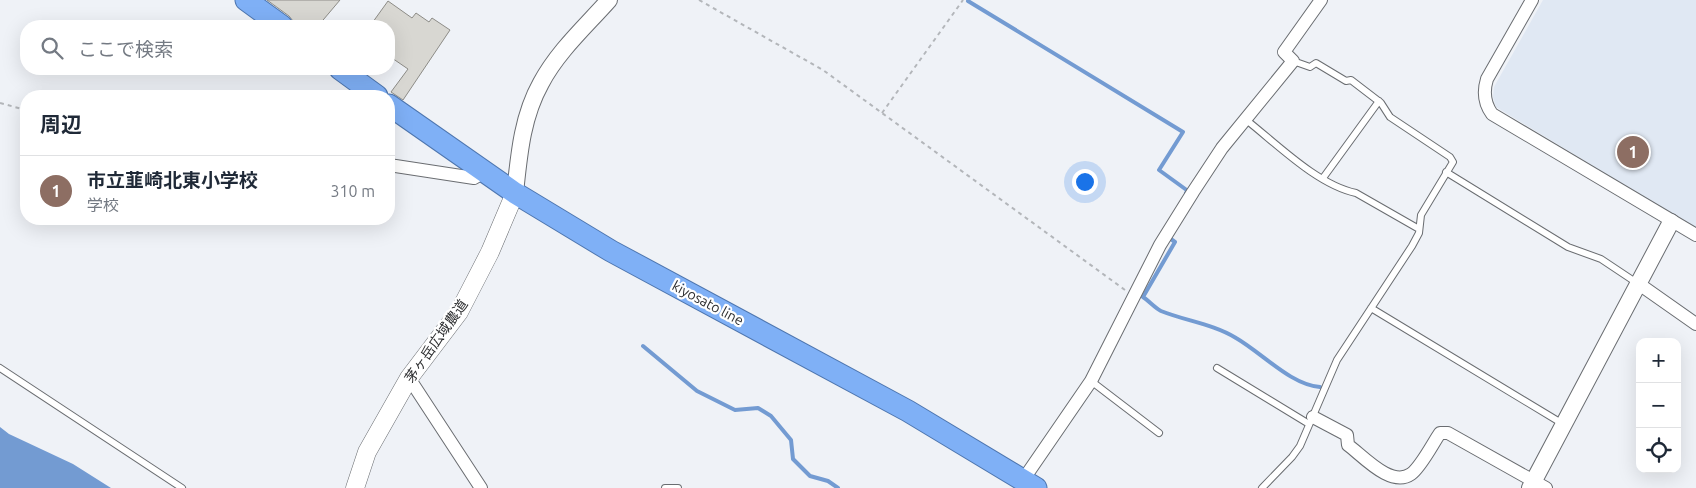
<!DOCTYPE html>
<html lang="ja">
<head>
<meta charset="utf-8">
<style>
  :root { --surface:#fff; --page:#f6f6f7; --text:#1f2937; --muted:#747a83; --line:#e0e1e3; --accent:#1a73e8 }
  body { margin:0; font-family:Ubuntu,"Noto Sans JP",sans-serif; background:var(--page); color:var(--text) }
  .controls { position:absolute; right:15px; bottom:15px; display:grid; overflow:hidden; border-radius:10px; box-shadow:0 5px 20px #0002 }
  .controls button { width:45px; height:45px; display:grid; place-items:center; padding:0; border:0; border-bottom:1px solid var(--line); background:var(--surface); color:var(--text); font:25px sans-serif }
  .you { position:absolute; left:1084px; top:181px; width:18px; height:18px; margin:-12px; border:4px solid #fff; border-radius:50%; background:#1a73e8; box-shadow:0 0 0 8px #1a73e833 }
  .badge { display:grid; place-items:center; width:32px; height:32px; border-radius:50%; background:var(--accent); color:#fff; font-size:16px; font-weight:700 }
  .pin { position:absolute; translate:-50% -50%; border:2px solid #fff; box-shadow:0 1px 5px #0006 }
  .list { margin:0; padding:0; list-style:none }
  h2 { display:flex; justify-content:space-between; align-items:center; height:65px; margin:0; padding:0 20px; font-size:21px }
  h2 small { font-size:16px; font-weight:400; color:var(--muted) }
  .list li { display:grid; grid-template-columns:32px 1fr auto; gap:15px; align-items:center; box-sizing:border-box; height:70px; padding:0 20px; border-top:1px solid var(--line) }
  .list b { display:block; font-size:19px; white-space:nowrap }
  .list p { margin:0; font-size:16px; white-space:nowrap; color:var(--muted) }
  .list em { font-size:16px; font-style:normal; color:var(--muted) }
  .icon { flex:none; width:28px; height:28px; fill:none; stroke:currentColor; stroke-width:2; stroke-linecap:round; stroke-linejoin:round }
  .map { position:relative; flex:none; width:1696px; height:488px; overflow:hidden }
  .search { position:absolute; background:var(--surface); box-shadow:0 5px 20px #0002; left:20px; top:20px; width:375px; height:55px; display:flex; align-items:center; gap:12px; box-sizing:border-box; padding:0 18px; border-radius:20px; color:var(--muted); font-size:19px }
  .panel { position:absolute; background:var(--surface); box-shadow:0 5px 20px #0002; left:20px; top:90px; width:375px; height:135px; border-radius:20px }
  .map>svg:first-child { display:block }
  .built { fill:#e0e8f3 }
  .water { fill:#739bd2 }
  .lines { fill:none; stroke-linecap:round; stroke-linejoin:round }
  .stream { stroke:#739bd2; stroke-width:4 }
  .building { fill:#d8d7d2; stroke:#8d8c87 }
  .service-casing { stroke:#6a6d71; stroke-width:8 }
  .minor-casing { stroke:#6a6d71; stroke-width:14 }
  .tertiary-casing { stroke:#6a6d71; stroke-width:18 }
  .secondary-casing { stroke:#6a6d71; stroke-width:19 }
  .trunk-casing { stroke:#4e76af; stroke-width:23 }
  .path { stroke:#b3b6ba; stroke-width:2; stroke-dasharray:4 4; stroke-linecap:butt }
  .service { stroke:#fff; stroke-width:6 }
  .minor { stroke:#fff; stroke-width:12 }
  .tertiary { stroke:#fff; stroke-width:16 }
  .secondary { stroke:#fff; stroke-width:18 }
  .trunk { stroke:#7fb0f6; stroke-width:21 }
  .labels { text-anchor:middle; stroke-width:4.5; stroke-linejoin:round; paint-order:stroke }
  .street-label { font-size:14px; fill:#2e2f31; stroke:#fff }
</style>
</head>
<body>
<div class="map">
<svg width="1696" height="488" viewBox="0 0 1696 488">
  <rect width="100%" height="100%" fill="#eff2f7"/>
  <!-- built -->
  <path class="built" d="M 1543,0 L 1696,0 L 1696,228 L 1496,107 L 1493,97 L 1494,87 Z"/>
  <!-- water -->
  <path class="water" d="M 0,427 L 9,434 L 73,464 L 111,488 L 0,488 Z"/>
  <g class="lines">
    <!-- stream -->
    <path class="stream" d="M 968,1 L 1183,132 L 1159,170 L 1188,191 L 1186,193
      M 1168,237 L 1175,242 L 1143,297 C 1149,301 1155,308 1161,311 C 1186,321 1213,324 1236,338 C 1262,353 1291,385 1320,387
      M 643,346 L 697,391 L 735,410 L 758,408 L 771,416 L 791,440 L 793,459 L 810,476 L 828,481 L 838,488"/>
  </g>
  <!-- building -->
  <path class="building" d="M 267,0 L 340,0 L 318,26 L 297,26 L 289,16 Z
    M 388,1 L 412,18 L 416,13 L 429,22 L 432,18 L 450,30 L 403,100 L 391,92 L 408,69 L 389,56 L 389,26 L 370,26 Z"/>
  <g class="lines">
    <defs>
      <path id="service" d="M 1245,119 C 1276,143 1317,185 1356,193 L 1419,229
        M 1446,172 L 1568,247 L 1601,259 L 1637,283
        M 1323,178 L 1379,101
        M 1371,308 L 1563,424
        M 0,368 L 182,488
        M 1217,368 L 1309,424
        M 1091,381 L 1159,433
        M 665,488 L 678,488
        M 1262,488 L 1292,457 L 1300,446 L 1337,360 L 1412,246 L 1419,233 L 1421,215 L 1453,162 L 1450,157 L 1390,117 L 1381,103 L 1351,80 L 1346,81 L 1316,63 L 1310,67 L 1293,61"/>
      <path id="minor" d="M 1532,0 L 1487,79 C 1483,92 1484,103 1492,114 L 1696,235
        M 389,165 L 474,178 L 484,172
        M 1639,284 L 1696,324
        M 409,378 L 481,488
        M 1313,417 L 1347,435 L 1348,445 C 1363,456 1391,488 1411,474 C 1421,467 1433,443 1440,433 L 1448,433 L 1546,488
        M 1023,480 L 1091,381 L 1160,245 L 1193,192 L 1222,148 L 1293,61 L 1284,52 L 1321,0"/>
      <path id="tertiary" d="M 515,193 C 519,155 522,117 541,83 C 558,51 586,26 609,0
        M 1530,488 L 1671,222"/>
      <path id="secondary" d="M 355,488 L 367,452 L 409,378 L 459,312 L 490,252 L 515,193"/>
      <path id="trunk" d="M 246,0 L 282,26
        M 340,69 L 377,96
        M 389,105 L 515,193 L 611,251 L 908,411 L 1036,488"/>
    </defs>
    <!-- service casing -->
    <use href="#service" class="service-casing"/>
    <!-- minor casing -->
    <use href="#minor" class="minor-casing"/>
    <!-- tertiary casing -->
    <use href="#tertiary" class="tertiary-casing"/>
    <!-- secondary casing -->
    <use href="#secondary" class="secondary-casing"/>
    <!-- trunk casing -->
    <use href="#trunk" class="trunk-casing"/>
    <!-- path -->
    <path class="path" d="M 699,0 L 823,70 L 1125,290
      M 0,103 L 26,110
      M 882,113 L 963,0"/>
    <!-- service -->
    <use href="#service" class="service"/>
    <!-- minor -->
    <use href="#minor" class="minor"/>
    <!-- tertiary -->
    <use href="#tertiary" class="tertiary"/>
    <!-- secondary -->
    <use href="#secondary" class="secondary"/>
    <!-- trunk -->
    <use href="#trunk" class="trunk"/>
  </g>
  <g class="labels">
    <!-- street labels -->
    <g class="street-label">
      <text transform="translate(708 303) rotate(28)" y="5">kiyosato line</text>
      <text transform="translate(436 341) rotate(-55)" y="5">茅ヶ岳広域農道</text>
    </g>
  </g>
</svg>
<div class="controls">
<button>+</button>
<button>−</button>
<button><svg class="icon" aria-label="locate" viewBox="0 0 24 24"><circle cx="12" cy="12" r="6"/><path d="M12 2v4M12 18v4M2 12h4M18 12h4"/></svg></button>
</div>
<div class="you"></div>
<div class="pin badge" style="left:1633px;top:152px;background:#8d6e63">1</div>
<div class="search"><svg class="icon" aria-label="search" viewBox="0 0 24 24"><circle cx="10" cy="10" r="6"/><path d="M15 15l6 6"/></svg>ここで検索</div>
<section class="panel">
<h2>周辺<small></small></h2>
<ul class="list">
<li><span class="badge" style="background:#8d6e63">1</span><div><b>市立韮崎北東小学校</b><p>学校</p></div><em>310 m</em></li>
</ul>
</section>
</div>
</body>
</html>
